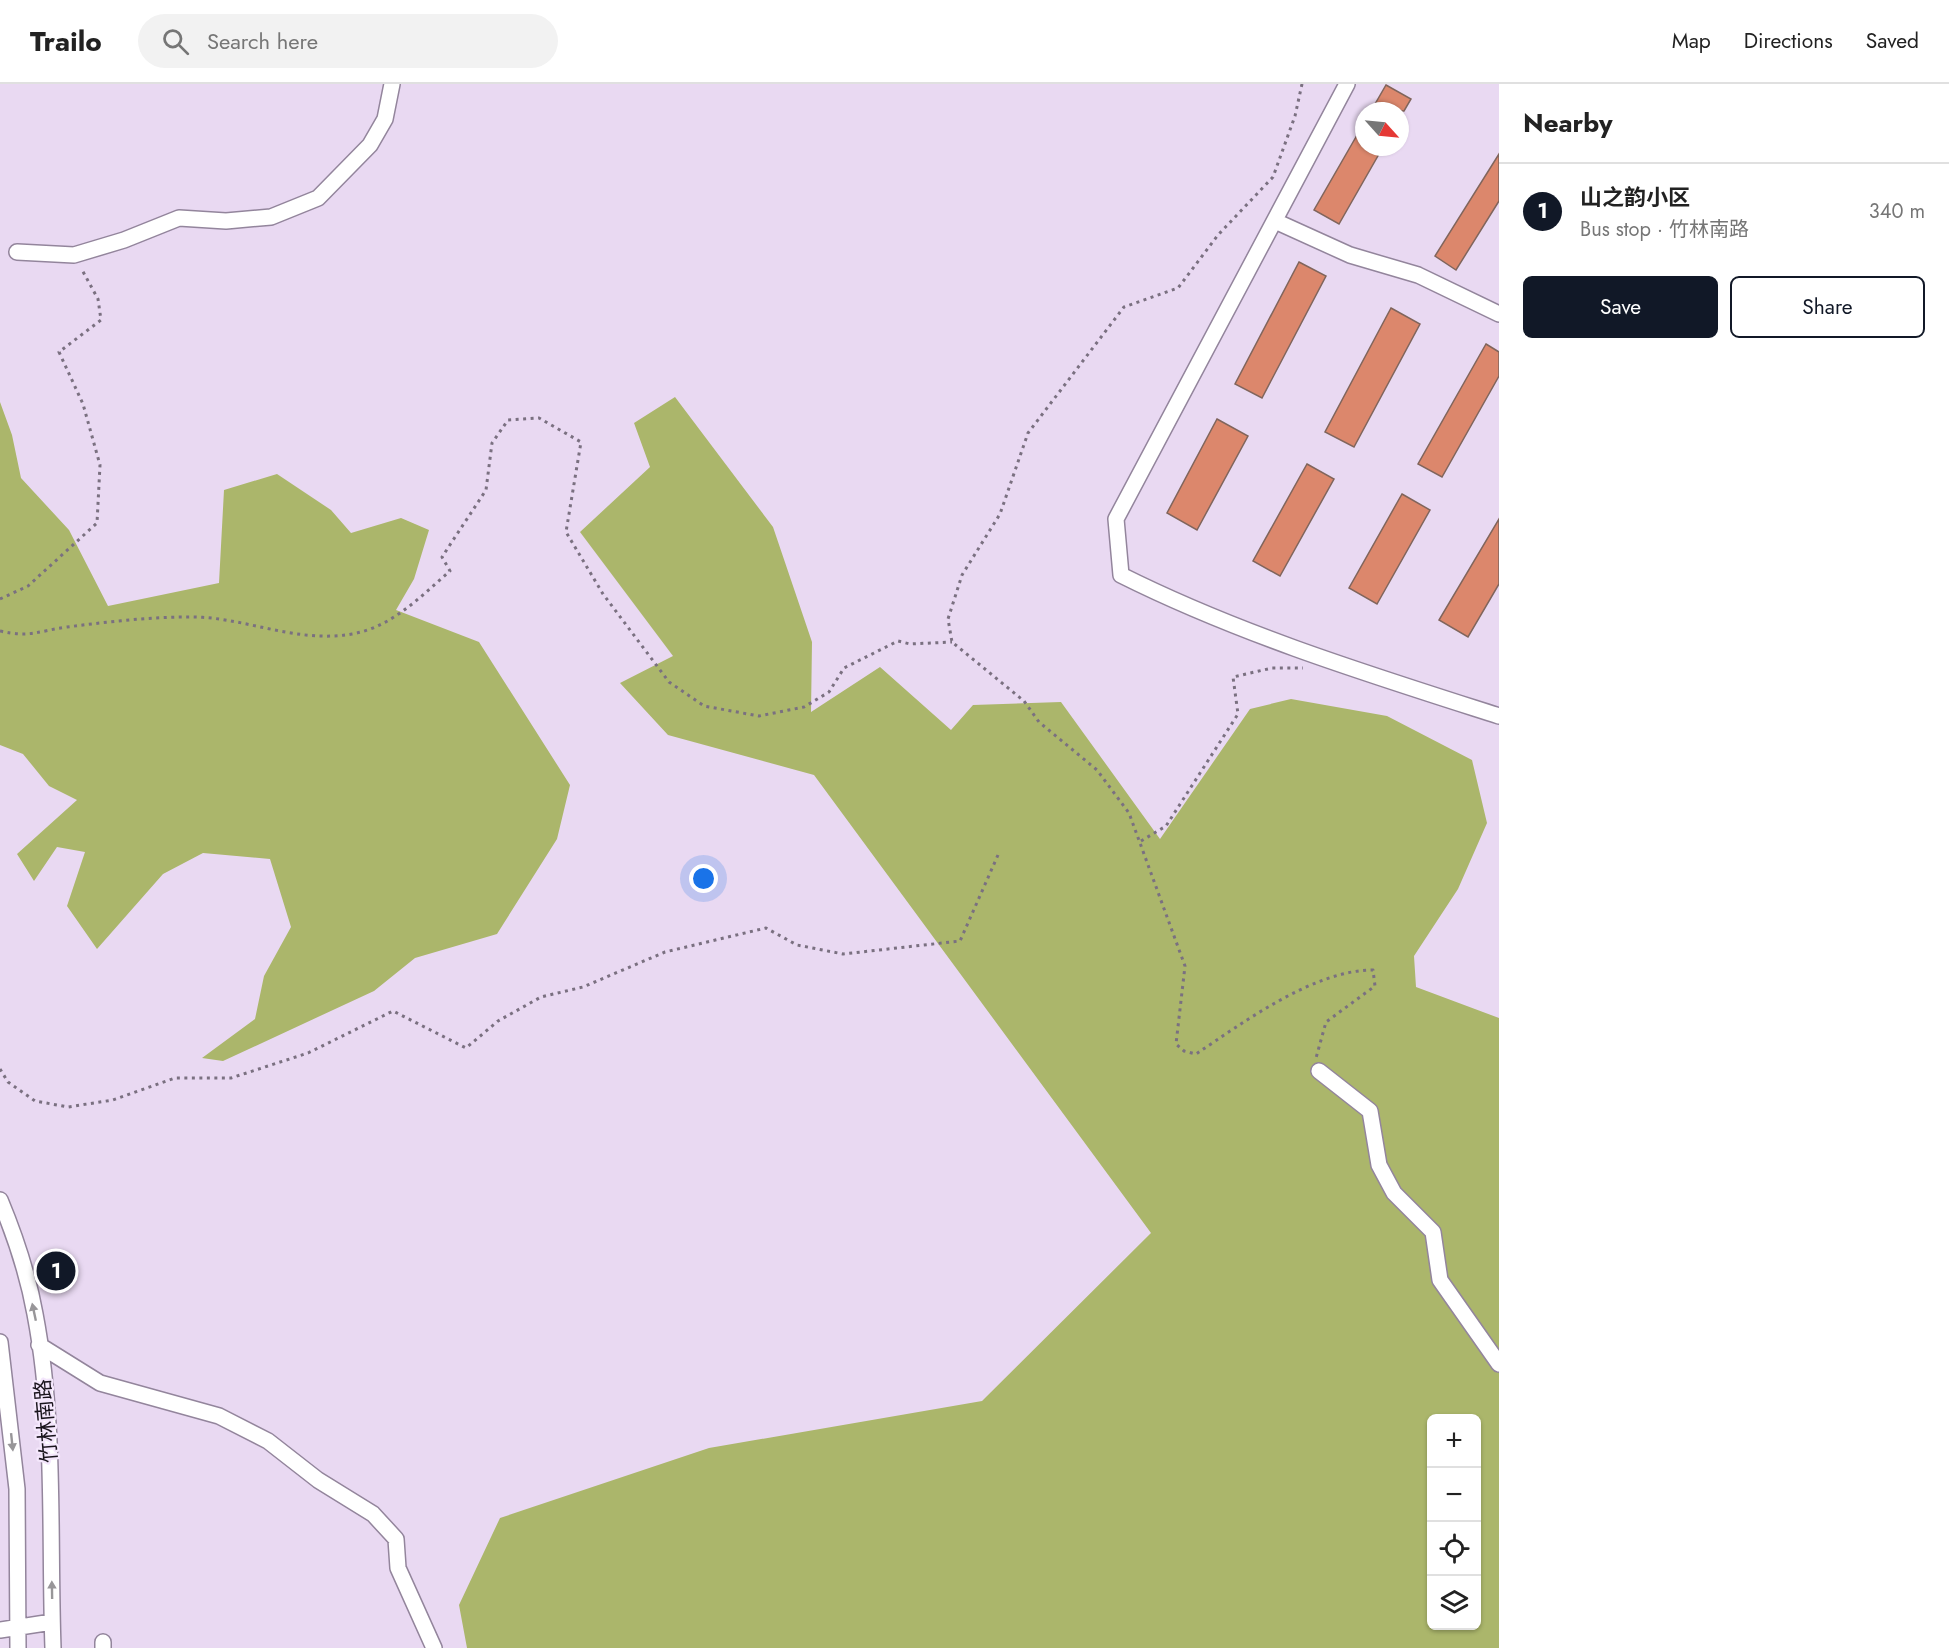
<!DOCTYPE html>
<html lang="en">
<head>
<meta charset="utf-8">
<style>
  :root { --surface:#fff; --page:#f2f2f2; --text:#222; --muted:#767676; --line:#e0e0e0; --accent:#111827 }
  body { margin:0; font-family:Jost,"Noto Sans SC",sans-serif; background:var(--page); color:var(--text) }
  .controls { position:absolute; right:18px; bottom:18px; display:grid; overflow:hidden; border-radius:9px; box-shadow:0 2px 4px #0004 }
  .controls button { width:54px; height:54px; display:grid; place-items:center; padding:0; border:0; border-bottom:2px solid var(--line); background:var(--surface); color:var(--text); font:30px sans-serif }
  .compass { position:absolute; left:1355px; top:18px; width:54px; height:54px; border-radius:50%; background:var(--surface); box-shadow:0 2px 4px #0004; rotate:117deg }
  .you { position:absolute; left:704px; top:795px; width:21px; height:21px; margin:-15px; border:4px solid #fff; border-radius:50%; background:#1a73e8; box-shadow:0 0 0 9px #1a73e833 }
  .badge { display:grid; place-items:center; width:39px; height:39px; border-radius:50%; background:var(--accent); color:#fff; font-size:20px; font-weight:700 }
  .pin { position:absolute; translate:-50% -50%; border:3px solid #fff; box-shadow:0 2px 6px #0006 }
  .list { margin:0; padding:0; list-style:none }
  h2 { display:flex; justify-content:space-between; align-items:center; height:78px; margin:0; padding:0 24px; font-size:26px }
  h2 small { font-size:20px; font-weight:400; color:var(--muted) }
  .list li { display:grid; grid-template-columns:39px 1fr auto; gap:18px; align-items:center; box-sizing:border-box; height:96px; padding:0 24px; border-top:2px solid var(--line) }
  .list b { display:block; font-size:22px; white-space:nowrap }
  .list p { margin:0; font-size:20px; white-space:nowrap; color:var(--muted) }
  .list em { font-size:20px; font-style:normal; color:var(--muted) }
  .actions { display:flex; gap:12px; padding:18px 24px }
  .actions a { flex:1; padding:14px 0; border:2px solid var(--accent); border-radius:9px; text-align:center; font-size:21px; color:var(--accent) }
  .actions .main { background:var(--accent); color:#fff }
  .icon { flex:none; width:33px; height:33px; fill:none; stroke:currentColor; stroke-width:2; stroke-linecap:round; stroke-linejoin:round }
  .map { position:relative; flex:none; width:1499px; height:1564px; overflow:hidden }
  header { display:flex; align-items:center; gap:36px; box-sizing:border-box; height:84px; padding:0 30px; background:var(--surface); border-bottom:2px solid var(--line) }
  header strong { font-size:28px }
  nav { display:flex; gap:33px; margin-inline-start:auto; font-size:21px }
  .search { width:420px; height:54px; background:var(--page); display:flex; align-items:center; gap:15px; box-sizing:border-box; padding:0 21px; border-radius:33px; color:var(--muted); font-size:22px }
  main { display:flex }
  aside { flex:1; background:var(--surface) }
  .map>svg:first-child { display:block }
  .green { fill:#abb66b; fill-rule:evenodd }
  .building { fill:#dc876c; stroke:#80655c; stroke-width:1.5 }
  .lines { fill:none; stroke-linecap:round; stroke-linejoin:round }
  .minor-casing { stroke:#93859c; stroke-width:18 }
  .path { stroke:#7a7080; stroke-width:3; stroke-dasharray:3 4.5; stroke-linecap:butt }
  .minor { stroke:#fff; stroke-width:15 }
  .oneway { fill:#989699 }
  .labels { text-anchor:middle; stroke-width:4.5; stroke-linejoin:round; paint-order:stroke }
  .street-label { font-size:21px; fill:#1a151d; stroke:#f4e7fc }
</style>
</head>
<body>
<header>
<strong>Trailo</strong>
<div class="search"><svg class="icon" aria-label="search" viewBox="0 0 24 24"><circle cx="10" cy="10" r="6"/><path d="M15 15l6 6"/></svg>Search here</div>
<nav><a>Map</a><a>Directions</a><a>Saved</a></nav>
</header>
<main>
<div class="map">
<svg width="1499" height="1564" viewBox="0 0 1499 1564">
  <rect width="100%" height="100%" fill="#e9d9f2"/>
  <!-- green -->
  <path class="green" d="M 675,313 L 773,443 L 812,558 L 811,628 L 880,583 L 951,646 L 973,621 L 1061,618 L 1160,755 L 1250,625 L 1291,615 L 1387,632 L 1472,676 L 1487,739 L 1458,805 L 1414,872 L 1416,903 L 1499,934 L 1499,1564 L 467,1564 L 459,1521 L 500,1434 L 709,1364 L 982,1317 L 1151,1149 L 814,691 L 668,651 L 620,599 L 673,572 L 580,448 L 650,383 L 634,339 ZM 1432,1334 L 1476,1334 L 1476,1542 L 1432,1542 Z
    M 0,318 L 12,351 L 21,394 L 69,446 L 108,522 L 219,499 L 224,406 L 277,390 L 331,426 L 351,449 L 401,434 L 429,446 L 414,495 L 396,526 L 479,558 L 570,701 L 557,755 L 497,850 L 415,874 L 374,907 L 223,977 L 202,974 L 255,935 L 264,892 L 291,843 L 270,775 L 203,769 L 163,790 L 97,865 L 67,822 L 85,768 L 57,763 L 34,797 L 17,770 L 77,716 L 49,702 L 23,670 L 0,661 Z"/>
  <!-- building -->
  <path class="building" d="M 1386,1 L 1411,15 L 1404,27 L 1371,27 Z
    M 1364,39 L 1364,63 L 1383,63 L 1339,140 L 1314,126 Z
    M 1499,70 L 1499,117 L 1456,186 L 1435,172 Z
    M 1299,178 L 1326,192 L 1262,314 L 1235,300 Z
    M 1391,224 L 1420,240 L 1354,363 L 1325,348 Z
    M 1486,260 L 1499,268 L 1499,292 L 1442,393 L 1418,380 Z
    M 1217,335 L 1248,352 L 1197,446 L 1167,429 Z
    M 1307,380 L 1334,395 L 1280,492 L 1253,477 Z
    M 1402,410 L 1430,426 L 1377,520 L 1349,504 Z
    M 1499,435 L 1499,500 L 1468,553 L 1439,536 Z"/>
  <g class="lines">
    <defs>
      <path id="minor" d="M 1347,0 L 1116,435 L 1121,491 C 1241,551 1371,591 1499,632
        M 1275,137 L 1350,171 L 1418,191 L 1499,230
        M 17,168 L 74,171 L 124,156 L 179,134 L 226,137 L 271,133 L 318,114 L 370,61 L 385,35 L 392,0
        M 1319,987 L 1370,1027 L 1379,1081 L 1394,1109 L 1433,1148 L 1440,1196 L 1499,1280
        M 0,1116 C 15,1152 28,1191 35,1230 C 56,1340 49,1453 53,1564
        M 0,1258 L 17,1405 L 18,1564
        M 39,1261 L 100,1299 L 219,1332 L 268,1357 L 318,1396 L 373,1430 L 396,1455 L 398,1484 L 434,1564
        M 0,1546 L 52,1538
        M 103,1564 L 103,1558"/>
    </defs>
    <!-- minor casing -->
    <use href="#minor" class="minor-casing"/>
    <!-- path -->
    <path class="path" d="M 1302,0 L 1295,32 L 1273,93 L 1218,151 L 1178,204 L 1124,223 L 1028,349 L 1000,430 L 962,491 L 948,535 L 952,558 L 1024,617 L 1039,638 L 1097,686 L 1129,729 L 1185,882 L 1176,960 L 1184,967 L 1196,970 C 1244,938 1314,886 1373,886 L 1375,902 L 1326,938 L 1316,974
      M 0,515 L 28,502 L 97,439 L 100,381 L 83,320 L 59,268 L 101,236 L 98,215 L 81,184
      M 0,547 C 30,554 38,547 67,543 C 107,538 149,533 189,533 C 243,532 295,560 352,550 C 392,543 420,513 450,487 L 442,473 L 486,406 L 492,359 L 508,336 L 539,334 L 581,358 L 566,448 L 603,510 L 669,598 L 704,622 L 759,632 L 804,623 L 829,608 L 844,584 L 898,557 L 910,560 L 952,558
      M 1141,757 L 1166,742 L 1238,630 L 1233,593 L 1272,584 L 1303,584
      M 0,985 L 8,998 L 35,1017 L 68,1023 L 113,1016 L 175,994 L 231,994 L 308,969 L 393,927 L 466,964 L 498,937 L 541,913 L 583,903 L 665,868 L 766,844 L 797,861 L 843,870 L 960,857 L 998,771"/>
    <!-- minor -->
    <use href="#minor" class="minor"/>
  </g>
  <!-- one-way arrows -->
  <defs><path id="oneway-solid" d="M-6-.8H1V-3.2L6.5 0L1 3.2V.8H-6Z" transform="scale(1.5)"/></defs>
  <g class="oneway">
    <use href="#oneway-solid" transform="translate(34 1228) rotate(-102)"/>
    <use href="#oneway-solid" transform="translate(12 1358) rotate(84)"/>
    <use href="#oneway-solid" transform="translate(52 1506) rotate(-91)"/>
  </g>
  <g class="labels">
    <!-- street labels -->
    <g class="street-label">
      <text transform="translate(46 1337) rotate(-95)" y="7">竹林南路</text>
    </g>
  </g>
</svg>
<div class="controls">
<button>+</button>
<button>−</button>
<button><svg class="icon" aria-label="locate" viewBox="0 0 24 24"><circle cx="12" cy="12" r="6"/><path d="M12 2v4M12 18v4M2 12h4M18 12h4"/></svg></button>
<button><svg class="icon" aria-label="layers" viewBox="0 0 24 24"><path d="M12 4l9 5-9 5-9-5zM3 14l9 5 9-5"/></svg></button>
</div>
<svg class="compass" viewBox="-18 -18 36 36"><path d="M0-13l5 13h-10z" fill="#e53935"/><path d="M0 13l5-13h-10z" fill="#767676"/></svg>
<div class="you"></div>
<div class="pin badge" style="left:56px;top:1187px">1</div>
</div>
<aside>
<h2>Nearby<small></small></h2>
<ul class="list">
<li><span class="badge">1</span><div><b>山之韵小区</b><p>Bus stop · 竹林南路</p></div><em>340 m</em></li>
</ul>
<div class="actions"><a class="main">Save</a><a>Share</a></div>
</aside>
</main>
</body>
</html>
